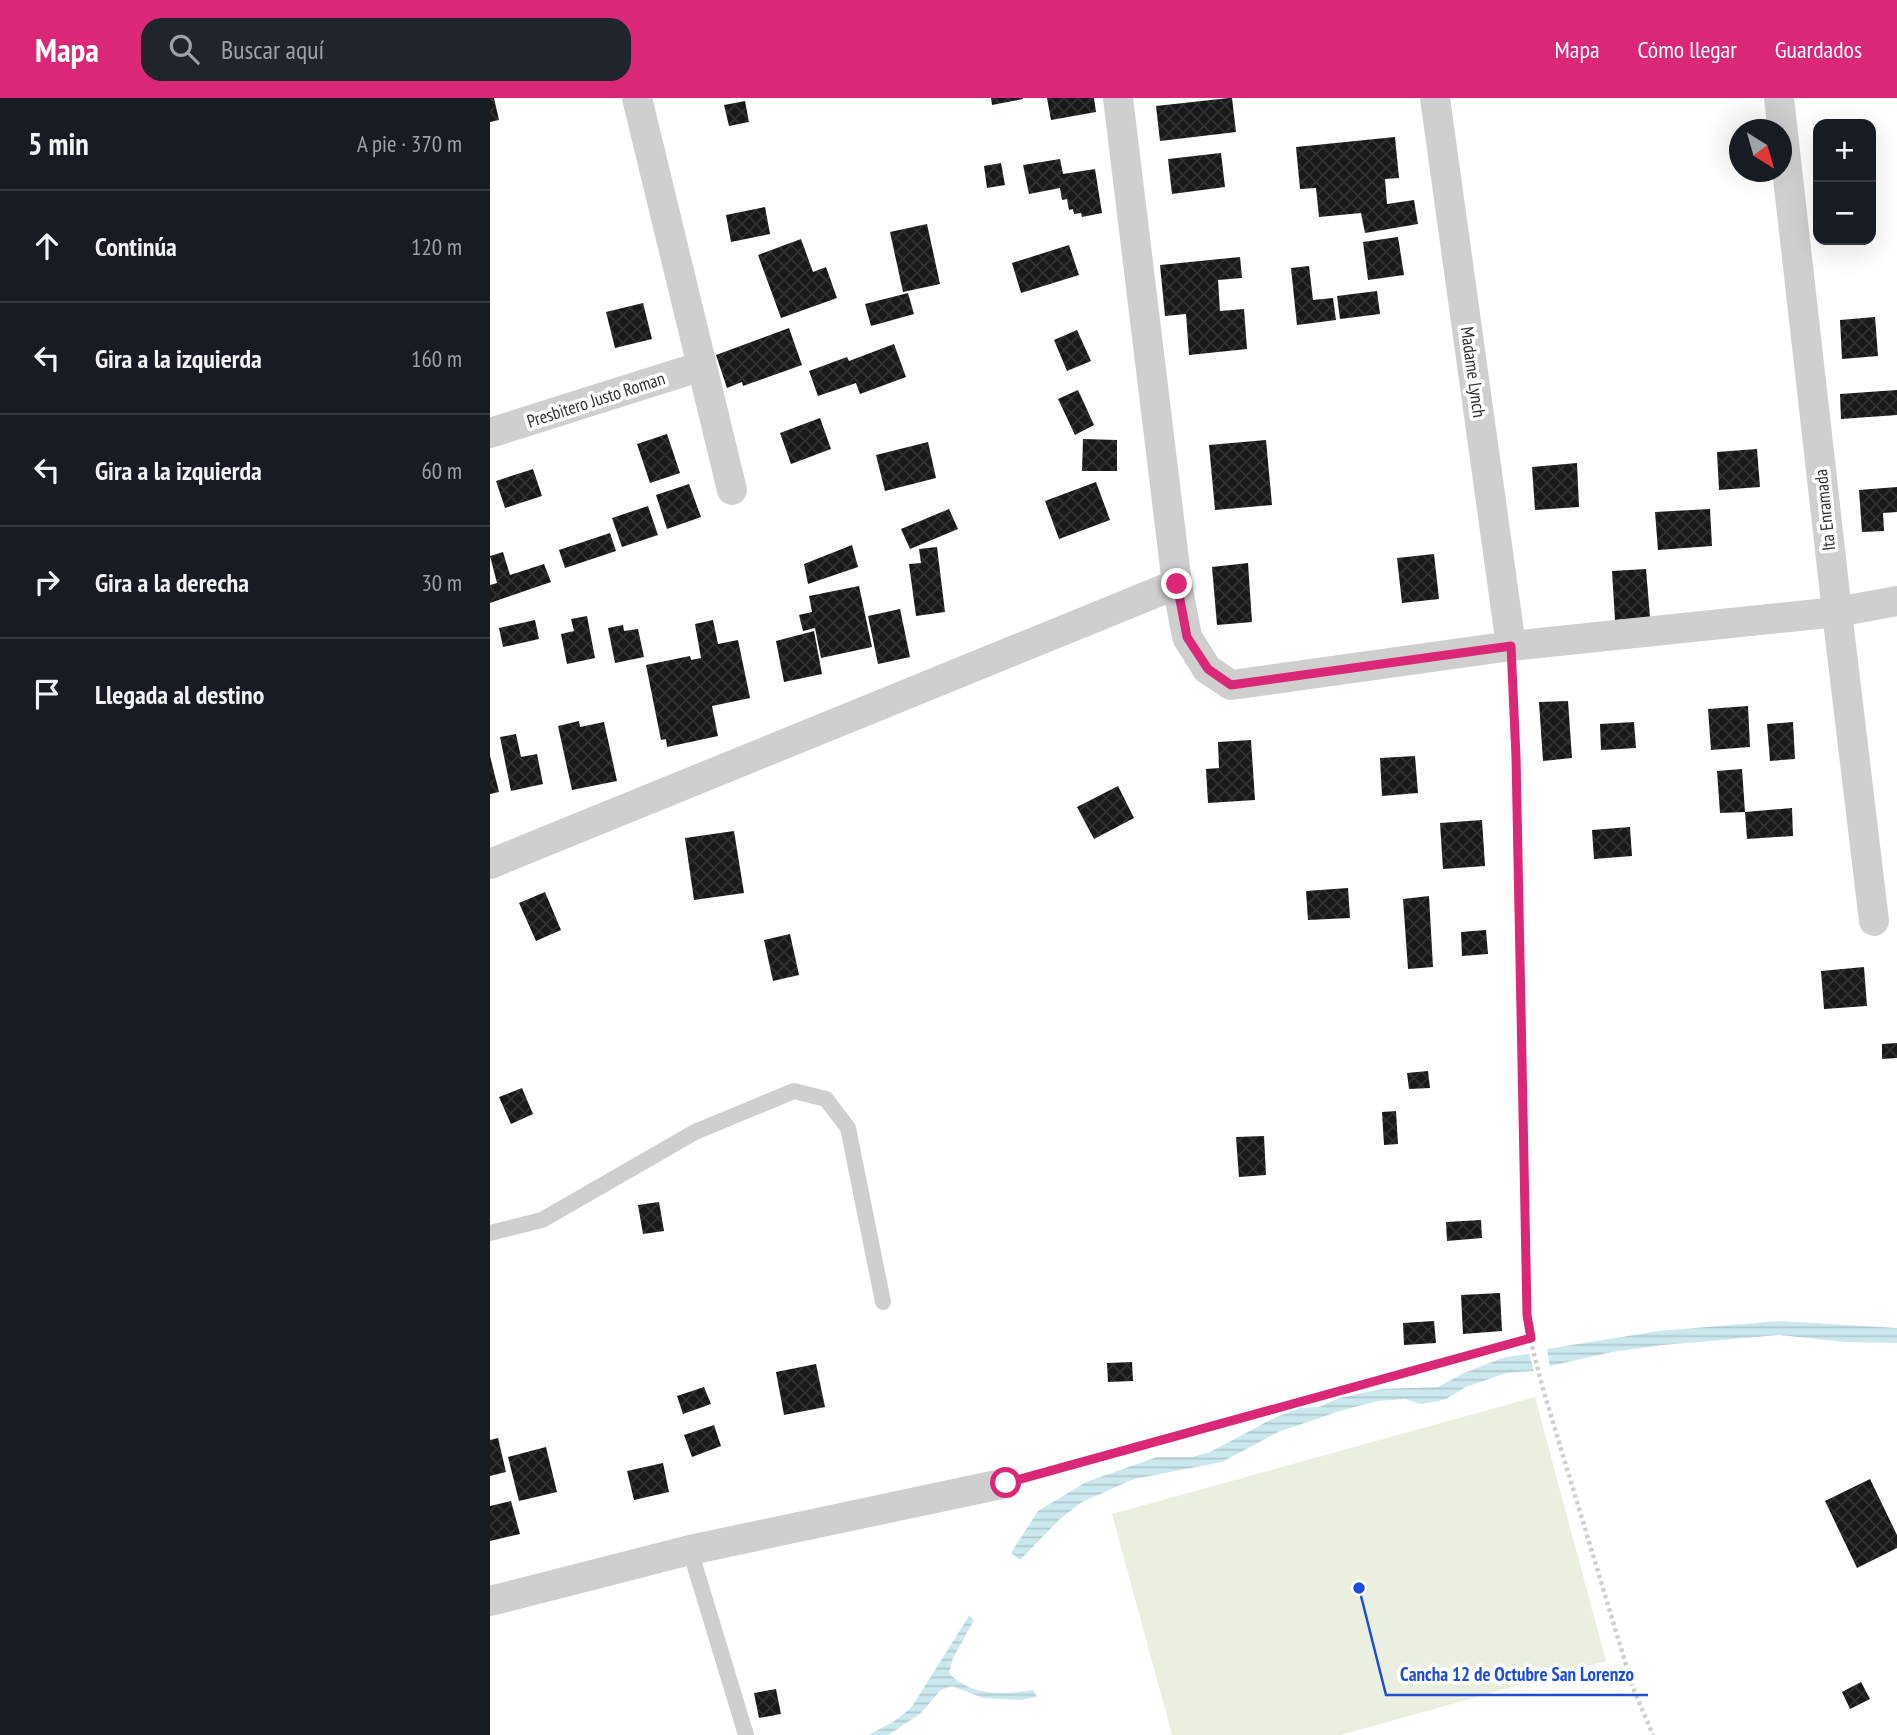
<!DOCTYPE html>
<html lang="es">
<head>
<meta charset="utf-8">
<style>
  :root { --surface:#171b24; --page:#20242c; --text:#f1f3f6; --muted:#9ea1a6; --line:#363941; --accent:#db2777 }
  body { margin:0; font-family:"PT Sans Narrow",sans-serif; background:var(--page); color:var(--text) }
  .controls { position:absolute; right:21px; top:21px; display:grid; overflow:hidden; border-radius:14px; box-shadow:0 7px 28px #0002 }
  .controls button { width:63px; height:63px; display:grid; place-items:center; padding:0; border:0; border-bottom:2px solid var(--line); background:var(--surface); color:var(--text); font:35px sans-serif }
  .compass { position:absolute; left:1239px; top:21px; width:63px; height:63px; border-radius:50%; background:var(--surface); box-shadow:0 7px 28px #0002; rotate:143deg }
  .stop { position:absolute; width:21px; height:21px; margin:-16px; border:5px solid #db2777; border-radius:50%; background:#fff }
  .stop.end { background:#db2777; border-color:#fff; box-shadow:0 2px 7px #0008 }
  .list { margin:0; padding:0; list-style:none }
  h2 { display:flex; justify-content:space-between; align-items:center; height:91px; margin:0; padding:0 28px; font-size:30px }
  h2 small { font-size:23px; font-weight:400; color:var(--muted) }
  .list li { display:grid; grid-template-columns:46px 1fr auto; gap:21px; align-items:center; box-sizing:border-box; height:112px; padding:0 28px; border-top:2px solid var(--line) }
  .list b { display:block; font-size:26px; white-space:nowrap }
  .list em { font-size:23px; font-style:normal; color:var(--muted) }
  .icon { flex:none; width:38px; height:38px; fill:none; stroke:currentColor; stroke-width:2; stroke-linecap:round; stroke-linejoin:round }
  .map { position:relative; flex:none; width:1407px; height:1637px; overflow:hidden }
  header { display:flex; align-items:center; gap:42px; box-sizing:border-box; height:98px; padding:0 35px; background:var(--accent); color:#fff }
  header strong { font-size:33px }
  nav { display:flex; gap:38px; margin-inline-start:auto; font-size:24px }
  .search { width:490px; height:63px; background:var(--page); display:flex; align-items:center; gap:18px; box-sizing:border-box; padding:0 24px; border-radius:21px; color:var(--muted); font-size:26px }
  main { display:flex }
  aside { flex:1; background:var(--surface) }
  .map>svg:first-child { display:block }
  .green { fill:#eaefdf }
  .water { fill:url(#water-rules) }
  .building { fill:url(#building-cross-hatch) }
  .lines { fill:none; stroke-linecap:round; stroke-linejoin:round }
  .path { stroke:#cfcfcf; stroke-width:4.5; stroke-dasharray:3.5 3.5; stroke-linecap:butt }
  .lane { stroke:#cfcfcf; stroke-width:16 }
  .street { stroke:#cfcfcf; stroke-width:30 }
  .route { stroke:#db2777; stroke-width:9 }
  .labels { text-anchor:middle; stroke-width:7; stroke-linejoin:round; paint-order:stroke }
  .street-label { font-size:18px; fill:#323232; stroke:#fff }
  .leader { fill:none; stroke:#1d4ed8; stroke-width:2.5 }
  .callout-dot { fill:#1d4ed8; stroke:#fff; stroke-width:2.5 }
  .callout-label { font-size:19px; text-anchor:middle; font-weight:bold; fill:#1d4ed8; stroke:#fff; stroke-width:7; stroke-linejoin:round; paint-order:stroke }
</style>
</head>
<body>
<header>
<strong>Mapa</strong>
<div class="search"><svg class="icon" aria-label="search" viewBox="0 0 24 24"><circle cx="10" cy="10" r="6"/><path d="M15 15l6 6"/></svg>Buscar aquí</div>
<nav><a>Mapa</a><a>Cómo llegar</a><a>Guardados</a></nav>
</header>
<main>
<aside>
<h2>5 min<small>A pie · 370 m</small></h2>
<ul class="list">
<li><svg class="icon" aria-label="ahead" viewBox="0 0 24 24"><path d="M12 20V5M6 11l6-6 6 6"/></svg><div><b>Continúa</b></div><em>120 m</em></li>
<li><svg class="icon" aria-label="left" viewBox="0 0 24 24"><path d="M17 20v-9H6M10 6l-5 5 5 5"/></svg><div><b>Gira a la izquierda</b></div><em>160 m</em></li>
<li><svg class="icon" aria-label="left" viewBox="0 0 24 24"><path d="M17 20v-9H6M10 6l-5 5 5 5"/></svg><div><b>Gira a la izquierda</b></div><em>60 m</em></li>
<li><svg class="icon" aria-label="right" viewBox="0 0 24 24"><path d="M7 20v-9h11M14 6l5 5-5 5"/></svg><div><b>Gira a la derecha</b></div><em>30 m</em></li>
<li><svg class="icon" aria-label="arrive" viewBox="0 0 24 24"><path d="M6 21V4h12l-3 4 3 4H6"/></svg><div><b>Llegada al destino</b></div></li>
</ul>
</aside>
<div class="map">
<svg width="1407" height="1637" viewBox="0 0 1407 1637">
  <defs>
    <pattern id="water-rules" width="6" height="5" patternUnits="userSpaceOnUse" patternTransform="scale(1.75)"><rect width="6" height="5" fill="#cbe8ef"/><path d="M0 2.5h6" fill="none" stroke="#afc7cd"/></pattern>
    <pattern id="building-cross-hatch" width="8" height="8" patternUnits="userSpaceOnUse" patternTransform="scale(1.75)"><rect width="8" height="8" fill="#191919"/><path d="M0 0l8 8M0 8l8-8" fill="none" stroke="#323232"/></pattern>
  </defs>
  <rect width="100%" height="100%" fill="#fff"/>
  <!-- green -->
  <path class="green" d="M 1045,1299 L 1116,1563 L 851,1637 L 682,1637 L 622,1416 Z"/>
  <!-- water -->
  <path class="water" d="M 1290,1223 L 1407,1230 L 1407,1245 L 1356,1244 L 1289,1237 L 1173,1247 L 1122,1254 L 1060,1268 L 1057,1251 L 1169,1233 Z
    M 1039,1256 L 1044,1273 L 1016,1275 L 976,1289 L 956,1301 L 944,1304 L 930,1306 L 916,1301 L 888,1303 L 853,1312 L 788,1334 L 732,1364 L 644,1381 L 592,1404 L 570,1421 L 530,1462 L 521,1455 L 548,1413 L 596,1384 L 667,1359 L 702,1359 L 720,1354 L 784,1320 L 810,1310 L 829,1309 L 849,1300 L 891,1291 L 948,1289 L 974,1275 L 1015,1259 Z
    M 479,1518 L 484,1522 L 463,1560 L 459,1575 C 480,1598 513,1597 543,1592 L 547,1599 L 529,1602 L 493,1600 L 462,1588 L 451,1592 L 430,1616 L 398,1637 L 378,1637 L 403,1624 L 421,1610 Z"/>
  <!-- building -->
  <path class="building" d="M 0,0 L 4,0 L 9,22 L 0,24 Z
    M 501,0 L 533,0 L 533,1 L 502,7 Z
    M 557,0 L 604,0 L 606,14 L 561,22 Z
    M 739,0 L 742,0 L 746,34 L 670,43 L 666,8 Z
    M 255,3 L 259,24 L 239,28 L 234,7 Z
    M 905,39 L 909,80 L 895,81 L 897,106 L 924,102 L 928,126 L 875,135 L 871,115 L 829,119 L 826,90 L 810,91 L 806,49 Z
    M 731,55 L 735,89 L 682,96 L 678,61 Z
    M 570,61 L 573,76 L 605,71 L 612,115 L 592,119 L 591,115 L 584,116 L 583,111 L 579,112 L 577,101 L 572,102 L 570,90 L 539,96 L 533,67 Z
    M 511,65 L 515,87 L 497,90 L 494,68 Z
    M 1381,84 L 1384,84 L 1386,125 L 1381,126 Z
    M 275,109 L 280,136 L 241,144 L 236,117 Z
    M 437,126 L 450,186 L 413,194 L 400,134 Z
    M 908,139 L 914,177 L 878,182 L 873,144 Z
    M 311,141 L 323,174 L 336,169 L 347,200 L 291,220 L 268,157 Z
    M 579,147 L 589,177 L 531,195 L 522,165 Z
    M 750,159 L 752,180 L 728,182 L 730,213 L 754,211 L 757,251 L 699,257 L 696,216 L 675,218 L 670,167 Z
    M 819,168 L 823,202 L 843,200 L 846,222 L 807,227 L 801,170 Z
    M 887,193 L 890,216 L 850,221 L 847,198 Z
    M 418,195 L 424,216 L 381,228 L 375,206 Z
    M 153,205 L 162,241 L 125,250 L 116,214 Z
    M 1385,219 L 1388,258 L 1352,261 L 1350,222 Z
    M 299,230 L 312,267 L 253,288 L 252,284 L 237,290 L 226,257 Z
    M 587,232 L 601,263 L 577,273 L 564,242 Z
    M 404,246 L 416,279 L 370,296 L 366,285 L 328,298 L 319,273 L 357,259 L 359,263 Z
    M 588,292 L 604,327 L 585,337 L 568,301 Z
    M 1407,292 L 1407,317 L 1351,321 L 1350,296 Z
    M 330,320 L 341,351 L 301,366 L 290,335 Z
    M 177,336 L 190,375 L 160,385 L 147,346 Z
    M 593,341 L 627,342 L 627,373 L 592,373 Z
    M 776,342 L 782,407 L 725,412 L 719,347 Z
    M 438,344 L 446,380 L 395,393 L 386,357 Z
    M 1267,351 L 1270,389 L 1229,392 L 1227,354 Z
    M 1087,365 L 1089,409 L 1045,412 L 1042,369 Z
    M 43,371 L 52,398 L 15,410 L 6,383 Z
    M 606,384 L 620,422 L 569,441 L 555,403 Z
    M 199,386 L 211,419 L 177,431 L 166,397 Z
    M 1407,389 L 1407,414 L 1393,415 L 1394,433 L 1372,434 L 1369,392 Z
    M 158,408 L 168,437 L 132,449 L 122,420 Z
    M 459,411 L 468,431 L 420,451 L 411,431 Z
    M 1220,411 L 1222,448 L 1168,452 L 1165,414 Z
    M 120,435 L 126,453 L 75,470 L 69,452 Z
    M 362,447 L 368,469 L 318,486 L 314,466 Z
    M 447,449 L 455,514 L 426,518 L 419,466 L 431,465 L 429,451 Z
    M 13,454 L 20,477 L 54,466 L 61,484 L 0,505 L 0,487 L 7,485 L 0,458 Z
    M 944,456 L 949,501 L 912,505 L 907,460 Z
    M 758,465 L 762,524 L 727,527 L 722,469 Z
    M 1156,471 L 1160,519 L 1125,522 L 1122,473 Z
    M 369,488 L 382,549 L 331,560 L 325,530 L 313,533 L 309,517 L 322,514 L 319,498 Z
    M 410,511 L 420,559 L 388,566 L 378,518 Z
    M 97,518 L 105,560 L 77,566 L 71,536 L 84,533 L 81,521 Z
    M 45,522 L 49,541 L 13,549 L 9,530 Z
    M 223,522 L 228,546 L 248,542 L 260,600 L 222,608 L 228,638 L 177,649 L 176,641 L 171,642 L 156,567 L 200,558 L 201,562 L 211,560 L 205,526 Z
    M 133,527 L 134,533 L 148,531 L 154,559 L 125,565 L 118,530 Z
    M 324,533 L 332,576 L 294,584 L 286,543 Z
    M 1078,603 L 1082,660 L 1053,663 L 1049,604 Z
    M 1258,608 L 1260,649 L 1221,652 L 1218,611 Z
    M 89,623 L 90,629 L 114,624 L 127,683 L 82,692 L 68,628 Z
    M 1144,624 L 1146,650 L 1111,652 L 1110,626 Z
    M 1303,624 L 1305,661 L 1280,663 L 1277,626 Z
    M 26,636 L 31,659 L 47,656 L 53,686 L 21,693 L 10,639 Z
    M 761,642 L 765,702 L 718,705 L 716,671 L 729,670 L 728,644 Z
    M 0,658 L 9,694 L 0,696 Z
    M 925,658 L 928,695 L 892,698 L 890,660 Z
    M 1252,671 L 1255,714 L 1302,710 L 1303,738 L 1257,741 L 1255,714 L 1230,715 L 1227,673 Z
    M 628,688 L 644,720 L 604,741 L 587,709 Z
    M 992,722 L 995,768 L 953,771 L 950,725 Z
    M 1140,729 L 1142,758 L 1104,761 L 1102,732 Z
    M 244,733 L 254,795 L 204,802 L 195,740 Z
    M 858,790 L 860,820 L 818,822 L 816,793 Z
    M 55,794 L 71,832 L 46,843 L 29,805 Z
    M 939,798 L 943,869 L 918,871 L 913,801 Z
    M 996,832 L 998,856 L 972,858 L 971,834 Z
    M 300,836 L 309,877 L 283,883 L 274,842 Z
    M 1374,869 L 1377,908 L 1334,911 L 1331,873 Z
    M 1407,945 L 1407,960 L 1392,961 L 1392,946 Z
    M 938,973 L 940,990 L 919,991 L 917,975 Z
    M 32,990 L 43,1016 L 21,1026 L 9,999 Z
    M 906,1013 L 908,1046 L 894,1047 L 892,1014 Z
    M 774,1038 L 776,1077 L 749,1079 L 746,1039 Z
    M 169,1104 L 174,1133 L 153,1136 L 148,1107 Z
    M 991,1122 L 992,1140 L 957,1143 L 956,1124 Z
    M 1010,1195 L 1012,1233 L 973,1236 L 971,1197 Z
    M 944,1223 L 946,1245 L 914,1247 L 913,1225 Z
    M 642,1264 L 643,1283 L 618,1284 L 617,1265 Z
    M 326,1266 L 335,1309 L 294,1317 L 286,1274 Z
    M 214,1289 L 221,1306 L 193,1316 L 187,1298 Z
    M 224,1327 L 231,1348 L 202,1359 L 194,1337 Z
    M 8,1340 L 16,1374 L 0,1378 L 0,1342 Z
    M 56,1349 L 67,1394 L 29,1403 L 18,1359 Z
    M 173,1365 L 179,1394 L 144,1402 L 137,1373 Z
    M 1380,1381 L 1407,1437 L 1407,1450 L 1367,1470 L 1335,1403 Z
    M 21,1403 L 30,1436 L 0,1443 L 0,1408 Z
    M 1371,1584 L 1380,1601 L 1360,1611 L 1352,1594 Z
    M 286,1591 L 291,1616 L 269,1620 L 264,1595 Z"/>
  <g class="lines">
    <!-- path -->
    <path class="path" d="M 1022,577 L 1026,659 L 1037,1217 L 1042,1248 L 1053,1291 L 1143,1590 L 1163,1637
      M 544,1378 L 1041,1240"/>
    <!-- lane -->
    <path class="lane" d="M 0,1135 L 52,1122 L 205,1034 L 304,993 L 336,1001 L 358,1030 L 393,1204
      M 200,1452 L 256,1637"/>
    <!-- street -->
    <path class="street" d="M 147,0 L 242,392
      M 628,0 L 687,486 L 697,539 L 717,571 L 741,587 L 1021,548 L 1347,514 L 1407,503
      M 945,0 L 1021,548
      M 1289,0 L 1347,514 L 1384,823
      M 0,335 L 212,268
      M 0,766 L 687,486
      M 0,1503 L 200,1452 L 516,1385"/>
  </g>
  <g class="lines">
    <!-- route -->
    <path class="route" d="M 516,1385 L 1041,1240 L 1037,1217 L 1026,659 L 1021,548 L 741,587 L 718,571 L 697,539 L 687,486"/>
  </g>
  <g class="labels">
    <!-- street labels -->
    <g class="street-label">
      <text transform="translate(983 274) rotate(82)" y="6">Madame Lynch</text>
      <text transform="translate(106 302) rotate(-18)" y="6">Presbitero Justo Roman</text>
      <text transform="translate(1335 412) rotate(-96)" y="6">Ita Enramada</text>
    </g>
  </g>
  <!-- callouts -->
  <path class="leader" d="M869 1490L896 1597H1158"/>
  <circle class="callout-dot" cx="869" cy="1490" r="7"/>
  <g class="callout-label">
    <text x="1027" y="1583">Cancha 12 de Octubre San Lorenzo</text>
  </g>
</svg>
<div class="controls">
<button>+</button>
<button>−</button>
</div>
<svg class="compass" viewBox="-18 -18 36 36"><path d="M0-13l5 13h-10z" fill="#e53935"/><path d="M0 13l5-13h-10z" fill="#9ea1a6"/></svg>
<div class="stop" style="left:516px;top:1385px"></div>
<div class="stop end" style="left:687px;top:486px"></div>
</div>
</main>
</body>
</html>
